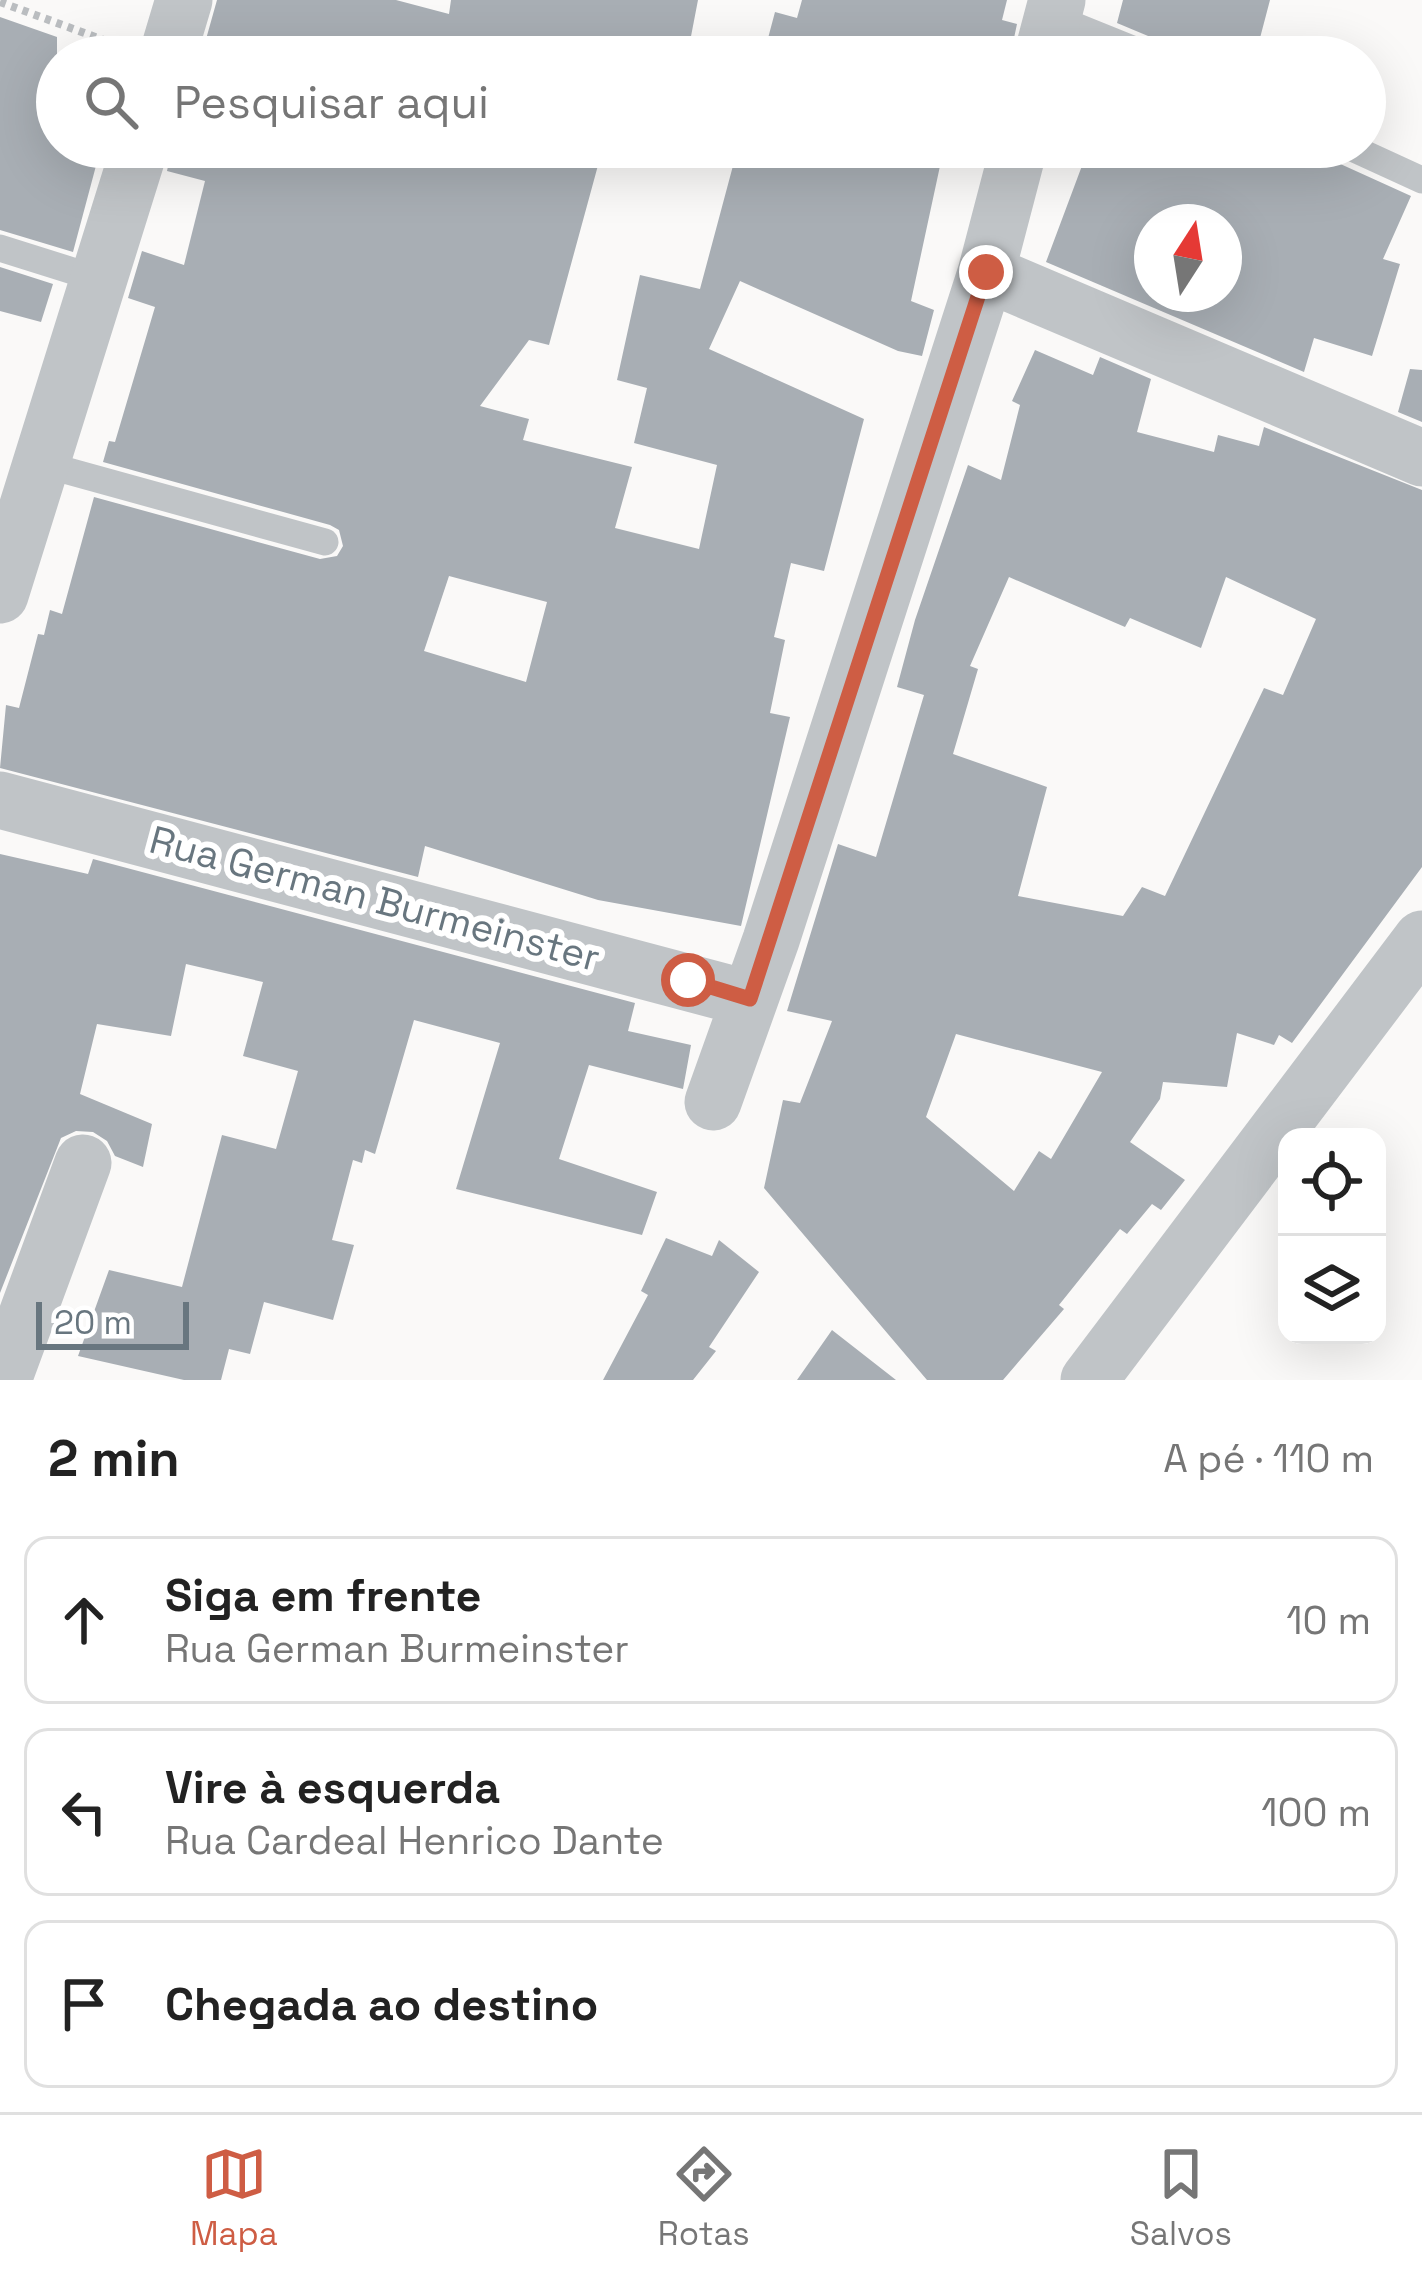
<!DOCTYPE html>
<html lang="pt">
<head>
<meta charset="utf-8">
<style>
  :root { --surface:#fff; --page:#f6f6f6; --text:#222; --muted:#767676; --line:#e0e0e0; --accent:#ce5d44 }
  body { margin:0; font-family:"Space Grotesk",sans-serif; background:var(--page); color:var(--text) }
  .controls { position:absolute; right:36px; bottom:36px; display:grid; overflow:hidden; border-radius:24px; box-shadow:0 12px 48px #0002 }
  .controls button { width:108px; height:108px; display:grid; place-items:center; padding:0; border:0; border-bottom:3px solid var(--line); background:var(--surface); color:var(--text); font:60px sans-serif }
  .compass { position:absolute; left:1134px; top:204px; width:108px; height:108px; border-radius:50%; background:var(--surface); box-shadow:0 12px 48px #0002; rotate:12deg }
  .scale { position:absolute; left:36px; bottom:30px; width:153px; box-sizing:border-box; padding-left:12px; border:6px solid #68767f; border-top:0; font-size:33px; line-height:42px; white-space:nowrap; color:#68767f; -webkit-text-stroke:9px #fff; paint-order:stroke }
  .stop { position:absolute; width:36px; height:36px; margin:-27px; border:9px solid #ce5d44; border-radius:50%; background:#fff }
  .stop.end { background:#ce5d44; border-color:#fff; box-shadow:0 3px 12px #0008 }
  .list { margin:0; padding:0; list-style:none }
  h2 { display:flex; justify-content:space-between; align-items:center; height:156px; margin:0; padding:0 48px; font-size:51px }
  h2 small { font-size:39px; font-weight:400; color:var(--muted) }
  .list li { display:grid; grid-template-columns:78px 1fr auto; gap:36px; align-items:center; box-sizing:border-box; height:168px; margin:0 24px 24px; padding:0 24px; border:3px solid var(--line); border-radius:24px }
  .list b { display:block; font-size:45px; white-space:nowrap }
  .list p { margin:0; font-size:39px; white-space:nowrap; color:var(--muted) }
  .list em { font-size:39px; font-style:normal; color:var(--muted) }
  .icon { flex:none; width:66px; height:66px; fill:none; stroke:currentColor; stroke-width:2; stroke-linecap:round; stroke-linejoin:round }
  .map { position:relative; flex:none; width:1422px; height:1380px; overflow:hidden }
  .search { position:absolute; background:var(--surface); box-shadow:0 12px 48px #0002; left:36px; right:36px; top:36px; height:132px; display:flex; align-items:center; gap:30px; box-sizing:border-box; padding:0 42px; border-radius:66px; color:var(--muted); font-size:45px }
  .sheet { height:732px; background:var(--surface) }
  nav { display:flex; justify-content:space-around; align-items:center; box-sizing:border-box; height:168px; border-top:3px solid var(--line); background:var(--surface); font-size:33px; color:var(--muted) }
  nav a { display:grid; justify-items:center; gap:6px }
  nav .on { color:var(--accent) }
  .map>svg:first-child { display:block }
  .building { fill:#a8aeb4; fill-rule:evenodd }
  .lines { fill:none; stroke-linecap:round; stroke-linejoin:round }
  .path { stroke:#babdc0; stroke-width:8; stroke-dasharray:6 6; stroke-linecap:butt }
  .lane { stroke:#c0c4c7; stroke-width:27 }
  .street { stroke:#c0c4c7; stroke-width:57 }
  .route { stroke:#ce5d44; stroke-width:15 }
  .labels { text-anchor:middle; stroke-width:12; stroke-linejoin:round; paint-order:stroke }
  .street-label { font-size:39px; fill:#68767f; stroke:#fff }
</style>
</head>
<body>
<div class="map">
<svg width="1422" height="1380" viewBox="0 0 1422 1380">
  <rect width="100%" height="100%" fill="#faf9f8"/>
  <!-- building -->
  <path class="building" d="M 217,0 L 396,0 L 449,14 L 451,0 L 698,0 L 687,57 L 201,57 Z
    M 802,0 L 1007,0 L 1002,20 L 1017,24 L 1010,57 L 763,57 L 775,12 L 797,18 Z
    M 1123,0 L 1270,0 L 1255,57 L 1170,57 L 1160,41 L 1117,23 Z
    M 0,17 L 57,37 L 57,147 L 101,147 L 73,252 L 0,230 Z
    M 172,147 L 603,147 L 549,345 L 529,340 L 480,406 L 529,419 L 523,440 L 632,467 L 615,528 L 699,549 L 717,465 L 634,443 L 647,388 L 617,380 L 640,275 L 700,289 L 738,147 L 855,147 L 940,166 L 911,301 L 934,310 L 922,356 L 898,351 L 740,281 L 709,349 L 864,419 L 824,571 L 791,563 L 774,637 L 785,640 L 770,713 L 790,717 L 741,926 L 598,900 L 425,846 L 418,877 L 0,768 L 6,705 L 19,708 L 38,634 L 44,635 L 50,610 L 62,614 L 94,497 L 320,559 L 337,556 L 343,546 L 339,530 L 330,525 L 103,462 L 109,441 L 115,442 L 155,307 L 128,298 L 142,251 L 184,265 L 205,181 L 167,171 ZM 449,576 L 547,602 L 526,682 L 424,651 Z
    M 1089,147 L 1148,147 L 1179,161 L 1187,147 L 1332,147 L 1336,162 L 1411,196 L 1383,259 L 1400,264 L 1372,356 L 1314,338 L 1304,372 L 1046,262 ZM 1152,222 L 1224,222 L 1224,294 L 1152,294 Z
    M 0,267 L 53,284 L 41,322 L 0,311 Z
    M 1035,350 L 1093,375 L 1100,357 L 1151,379 L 1137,432 L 1214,452 L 1218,435 L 1259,446 L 1264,427 L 1422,490 L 1422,867 L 1292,1043 L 1279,1035 L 1274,1045 L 1237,1033 L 1227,1087 L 1163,1082 L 1160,1099 L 1130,1142 L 1185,1180 L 1161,1210 L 1152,1204 L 1127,1234 L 1120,1229 L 1059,1305 L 1064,1309 L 1003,1380 L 927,1380 L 764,1188 L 783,1100 L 800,1103 L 832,1021 L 787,1011 L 838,844 L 876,857 L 924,695 L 897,687 L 915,620 L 968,465 L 1001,480 L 1020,405 L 1012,401 ZM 1009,577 L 1125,627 L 1130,618 L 1201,648 L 1226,577 L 1316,619 L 1283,695 L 1264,688 L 1165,896 L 1142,887 L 1123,916 L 1018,896 L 1047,787 L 953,754 L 978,669 L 970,666 ZM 956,1034 L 1102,1072 L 1051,1159 L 1039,1151 L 1014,1191 L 926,1117 Z
    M 1410,369 L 1422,370 L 1422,422 L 1398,412 Z
    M 0,854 L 88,874 L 93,859 L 635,1003 L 628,1031 L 691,1045 L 683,1089 L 589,1065 L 559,1159 L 657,1192 L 642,1235 L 456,1189 L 500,1043 L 414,1020 L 375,1154 L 365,1150 L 362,1163 L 353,1160 L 332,1240 L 354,1245 L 333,1320 L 264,1302 L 250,1354 L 229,1349 L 221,1380 L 184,1380 L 78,1356 L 109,1270 L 182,1287 L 222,1135 L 276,1149 L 298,1071 L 243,1056 L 263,982 L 186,964 L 171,1036 L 97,1024 L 80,1094 L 152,1124 L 143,1167 L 115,1156 L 107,1141 L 93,1132 L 76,1131 L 61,1138 L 0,1293 Z
    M 666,1238 L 712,1256 L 719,1240 L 759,1272 L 709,1347 L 716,1351 L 693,1380 L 603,1380 L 648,1295 L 641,1291 Z
    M 832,1330 L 896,1380 L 797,1380 Z"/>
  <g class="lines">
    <!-- path -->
    <path class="path" d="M 0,2 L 117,45"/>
    <!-- lane -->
    <path class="lane" d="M 1053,17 L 1152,57
      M 1350,147 L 1422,180
      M 0,248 L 98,279
      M 39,463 L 325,542"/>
    <!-- street -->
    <path class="street" d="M 167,57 L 184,0
      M 1042,57 L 1057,0
      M 986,273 L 1422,458
      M 0,595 L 140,147
      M 0,800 L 750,999
      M 713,1102 L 771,940 L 986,273 L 1019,147
      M 3,1380 L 83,1163
      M 1089,1380 L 1422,939"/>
  </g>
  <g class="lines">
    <!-- route -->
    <path class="route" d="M 688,980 L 750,999 L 986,272"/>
  </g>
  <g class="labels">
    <!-- street labels -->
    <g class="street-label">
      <text transform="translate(375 898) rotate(15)" y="14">Rua German Burmeinster</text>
    </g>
  </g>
</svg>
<div class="controls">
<button><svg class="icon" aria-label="locate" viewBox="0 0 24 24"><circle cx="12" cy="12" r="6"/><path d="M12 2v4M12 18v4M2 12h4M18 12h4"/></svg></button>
<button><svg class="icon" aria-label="layers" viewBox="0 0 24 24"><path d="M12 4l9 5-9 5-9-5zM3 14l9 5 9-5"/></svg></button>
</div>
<svg class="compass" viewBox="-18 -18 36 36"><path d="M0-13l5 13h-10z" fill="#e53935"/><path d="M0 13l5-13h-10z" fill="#767676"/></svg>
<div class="scale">20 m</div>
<div class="stop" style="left:688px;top:980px"></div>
<div class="stop end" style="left:986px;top:272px"></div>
<div class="search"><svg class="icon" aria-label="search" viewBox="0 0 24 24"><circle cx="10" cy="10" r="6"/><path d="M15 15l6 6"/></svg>Pesquisar aqui</div>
</div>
<section class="sheet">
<h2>2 min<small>A pé · 110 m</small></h2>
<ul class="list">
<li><svg class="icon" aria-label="ahead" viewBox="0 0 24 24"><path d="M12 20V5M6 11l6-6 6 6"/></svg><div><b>Siga em frente</b><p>Rua German Burmeinster</p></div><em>10 m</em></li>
<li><svg class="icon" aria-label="left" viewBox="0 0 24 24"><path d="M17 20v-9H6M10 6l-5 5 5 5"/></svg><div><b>Vire à esquerda</b><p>Rua Cardeal Henrico Dante</p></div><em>100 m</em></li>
<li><svg class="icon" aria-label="arrive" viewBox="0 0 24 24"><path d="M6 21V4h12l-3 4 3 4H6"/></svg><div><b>Chegada ao destino</b></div></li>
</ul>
</section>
<nav>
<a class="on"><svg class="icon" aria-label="map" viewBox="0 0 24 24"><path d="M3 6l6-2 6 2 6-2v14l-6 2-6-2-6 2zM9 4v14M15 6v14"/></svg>Mapa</a>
<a><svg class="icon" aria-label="directions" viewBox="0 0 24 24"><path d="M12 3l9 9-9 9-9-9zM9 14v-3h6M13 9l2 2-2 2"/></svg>Rotas</a>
<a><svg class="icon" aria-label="saved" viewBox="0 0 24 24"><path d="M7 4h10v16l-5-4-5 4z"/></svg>Salvos</a>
</nav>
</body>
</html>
